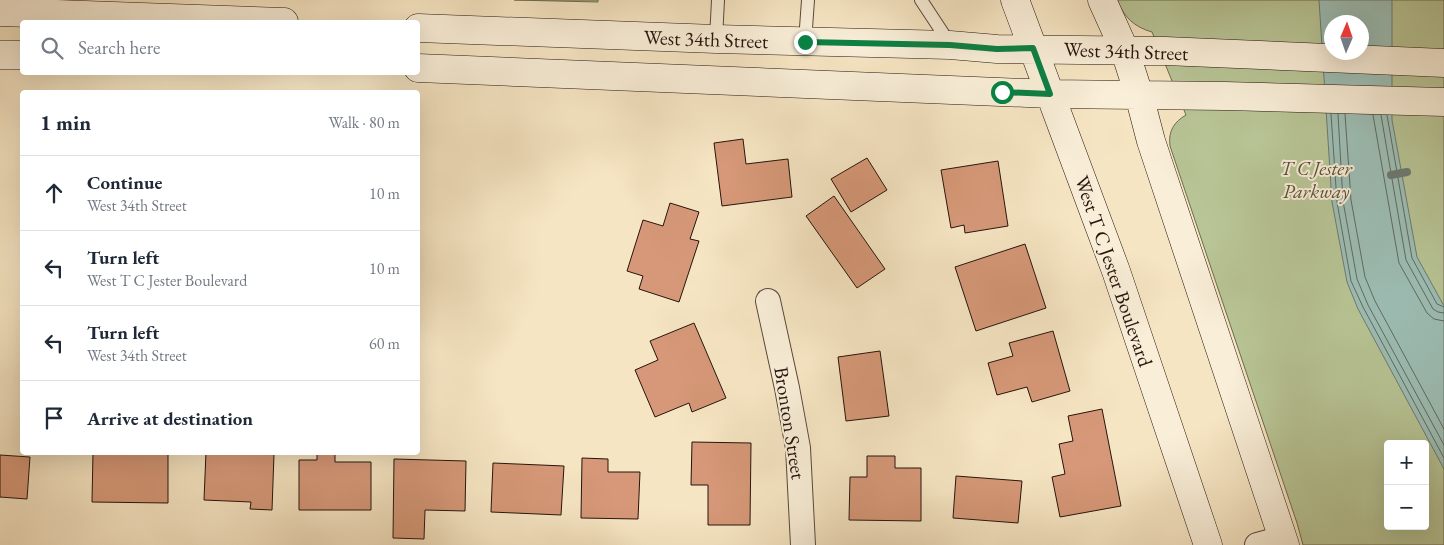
<!DOCTYPE html>
<html lang="en">
<head>
<meta charset="utf-8">
<style>
  :root { --surface:#fff; --page:#f6f6f7; --text:#1f2937; --muted:#747a83; --line:#e0e1e3 }
  body { margin:0; font-family:"EB Garamond",serif; background:var(--page); color:var(--text) }
  .controls { position:absolute; right:15px; bottom:15px; display:grid; overflow:hidden; border-radius:5px; box-shadow:0 5px 20px #0002 }
  .controls button { width:45px; height:45px; display:grid; place-items:center; padding:0; border:0; border-bottom:1px solid var(--line); background:var(--surface); color:var(--text); font:25px sans-serif }
  .compass { position:absolute; left:1324px; top:15px; width:45px; height:45px; border-radius:50%; background:var(--surface); box-shadow:0 5px 20px #0002; rotate:2deg }
  .stop { position:absolute; width:15px; height:15px; margin:-11px; border:4px solid #0b8043; border-radius:50%; background:#fff }
  .stop.end { background:#0b8043; border-color:#fff; box-shadow:0 1px 5px #0008 }
  .list { margin:0; padding:0; list-style:none }
  h2 { display:flex; justify-content:space-between; align-items:center; height:65px; margin:0; padding:0 20px; font-size:21px }
  h2 small { font-size:16px; font-weight:400; color:var(--muted) }
  .list li { display:grid; grid-template-columns:32px 1fr auto; gap:15px; align-items:center; box-sizing:border-box; height:75px; padding:0 20px; border-top:1px solid var(--line) }
  .list b { display:block; font-size:19px; white-space:nowrap }
  .list p { margin:0; font-size:16px; white-space:nowrap; color:var(--muted) }
  .list em { font-size:16px; font-style:normal; color:var(--muted) }
  .icon { flex:none; width:28px; height:28px; fill:none; stroke:currentColor; stroke-width:2; stroke-linecap:round; stroke-linejoin:round }
  .map { position:relative; flex:none; width:1444px; height:545px; overflow:hidden }
  .search { position:absolute; background:var(--surface); box-shadow:0 5px 20px #0002; left:20px; top:20px; width:400px; height:55px; display:flex; align-items:center; gap:12px; box-sizing:border-box; padding:0 18px; border-radius:5px; color:var(--muted); font-size:19px }
  .panel { position:absolute; background:var(--surface); box-shadow:0 5px 20px #0002; left:20px; top:90px; width:400px; height:365px; border-radius:5px }
  .map>svg:first-child { display:block }
  .green { fill:#b8c596; stroke:#6e6c52; fill-rule:evenodd }
  .water { fill:#9dbfb6; stroke:#6d7b72; fill-rule:evenodd }
  .lines { fill:none; stroke-linecap:round; stroke-linejoin:round }
  .shore { stroke:#616a62; stroke-width:1 }
  .stream { stroke:#6d7b72; stroke-width:8 }
  .building { fill:#d69878; stroke:#25140d }
  .service-casing { stroke:#59483a; stroke-width:14 }
  .minor-casing { stroke:#59483a; stroke-width:26 }
  .secondary-casing { stroke:#25140d; stroke-width:29 }
  .service { stroke:#f9eed8; stroke-width:12 }
  .minor { stroke:#f9eed8; stroke-width:24 }
  .secondary { stroke:#f9eed8; stroke-width:28 }
  .route { stroke:#0b8043; stroke-width:6 }
  .labels { text-anchor:middle; stroke-width:4; stroke-linejoin:round; paint-order:stroke }
  .street-label { font-size:20px; fill:#25140d; stroke:#f9eed8 }
  .park-label { font-size:20px; font-style:italic; fill:#58523d; stroke:#f9eed8 }
</style>
</head>
<body>
<div class="map">
<svg width="1444" height="545" viewBox="0 0 1444 545">
  <rect width="100%" height="100%" fill="#f6e5c3"/>
  <filter id="stains"><feTurbulence type="fractalNoise" baseFrequency=".004" numOctaves="4"/><feColorMatrix values="0 0 0 0 .2 0 0 0 0 .09 0 0 0 0 .02 0 0 0 .5 -.17"/></filter>
  <radialGradient id="worn" r=".72"><stop offset=".6" stop-color="#630" stop-opacity="0"/><stop offset="1" stop-color="#630" stop-opacity=".3"/></radialGradient>
  <!-- green -->
  <path class="green" d="M 514,0 L 598,0 L 598,2 Z
    M 1117,0 L 1444,0 L 1444,545 L 1303,545 L 1297,523 L 1170,146 C 1168,131 1174,122 1186,115 L 1152,32 C 1134,27 1124,17 1117,0 ZM 1332,22 L 1362,22 L 1362,52 L 1332,52 ZM 1388,444 L 1425,444 L 1425,526 L 1388,526 Z"/>
  <!-- water -->
  <path class="water" d="M 1319,0 L 1392,0 L 1392,120 L 1417,257 L 1444,306 L 1444,469 L 1358,309 L 1347,282 L 1332,202 ZM 1332,22 L 1362,22 L 1362,52 L 1332,52 Z"/>
  <g class="lines">
    <!-- shore -->
    <path class="shore" d="M 1331,114 L 1337,202 L 1351,281 L 1363,307 L 1444,458
      M 1338,114 L 1343,201 L 1357,279 L 1368,305 L 1444,445
      M 1345,114 L 1351,200 L 1365,277 L 1375,301 L 1444,429
      M 1373,115 L 1399,263 L 1427,313 L 1434,319 L 1444,321
      M 1381,115 L 1406,260 L 1433,309 L 1438,312 L 1444,313
      M 1387,115 L 1412,258 L 1437,304 L 1444,307"/>
    <!-- stream -->
    <path class="stream" d="M 1391,175 L 1407,172"/>
  </g>
  <!-- building -->
  <path class="building" d="M 743,139 L 746,164 L 788,159 L 792,197 L 722,206 L 714,143 Z
    M 867,158 L 887,190 L 851,212 L 831,179 Z
    M 998,161 L 1008,226 L 965,233 L 964,225 L 951,228 L 941,170 Z
    M 834,196 L 885,269 L 857,288 L 806,216 Z
    M 670,203 L 699,212 L 690,239 L 699,241 L 679,302 L 639,289 L 643,276 L 627,271 L 643,220 L 663,226 Z
    M 1025,244 L 1046,308 L 976,331 L 955,267 Z
    M 694,323 L 726,398 L 692,412 L 689,403 L 655,417 L 635,370 L 658,360 L 650,341 Z
    M 1053,331 L 1070,391 L 1032,402 L 1027,387 L 997,395 L 988,363 L 1013,356 L 1009,343 Z
    M 880,351 L 889,416 L 846,421 L 838,357 Z
    M 1102,409 L 1121,506 L 1060,517 L 1052,477 L 1065,474 L 1059,444 L 1073,441 L 1068,416 Z
    M 692,442 L 751,443 L 750,525 L 708,525 L 708,485 L 691,485 Z
    M 93,452 L 168,453 L 168,503 L 92,502 Z
    M 206,452 L 274,454 L 272,510 L 250,509 L 251,502 L 204,500 Z
    M 317,452 L 335,452 L 335,462 L 371,462 L 371,510 L 299,510 L 299,460 L 317,460 Z
    M 0,455 L 30,457 L 27,499 L 0,497 Z
    M 867,456 L 895,456 L 895,468 L 921,468 L 921,521 L 849,520 L 850,477 L 867,477 Z
    M 582,458 L 608,459 L 608,472 L 640,472 L 638,519 L 581,518 Z
    M 394,459 L 466,461 L 465,511 L 425,510 L 424,539 L 393,538 Z
    M 493,463 L 564,466 L 561,515 L 491,512 Z
    M 956,476 L 1022,481 L 1018,523 L 953,518 Z"/>
  <g class="lines">
    <defs>
      <path id="service" d="M 921,0 L 950,44
        M 716,39 L 718,0
        M 805,42 L 808,0"/>
      <path id="minor" d="M 768,301 L 787,388 L 798,448 L 803,545
        M 1257,545 L 1283,538"/>
      <path id="secondary" d="M 1015,0 L 1116,271 L 1208,545
        M 1102,0 L 1125,51 L 1139,95 L 1151,141 L 1285,545
        M 0,12 L 284,22
        M 418,28 L 716,39 L 950,45 L 997,49 L 1165,51 L 1444,63
        M 0,55 L 22,55
        M 418,68 L 1050,94 L 1225,96 L 1444,102"/>
    </defs>
    <!-- service casing -->
    <use href="#service" class="service-casing"/>
    <!-- minor casing -->
    <use href="#minor" class="minor-casing"/>
    <!-- secondary casing -->
    <use href="#secondary" class="secondary-casing"/>
    <!-- service -->
    <use href="#service" class="service"/>
    <!-- minor -->
    <use href="#minor" class="minor"/>
    <!-- secondary -->
    <use href="#secondary" class="secondary"/>
  </g>
  <g class="lines">
    <!-- route -->
    <path class="route" d="M 805,42 L 950,45 L 997,49 L 1033,48 L 1050,94 L 1002,92"/>
  </g>
  <g class="labels">
    <!-- street labels -->
    <g class="street-label">
      <text transform="translate(706 39) rotate(2)" y="7">West 34th Street</text>
      <text transform="translate(1126 51) rotate(2)" y="7">West 34th Street</text>
      <text transform="translate(1114 271) rotate(71)" y="7">West T C Jester Boulevard</text>
      <text transform="translate(790 423) rotate(81)" y="7">Bronton Street</text>
    </g>
    <!-- park labels -->
    <g class="park-label">
      <text x="1316" y="175">T C Jester<tspan x="1316" dy="23">Parkway</tspan></text>
    </g>
  </g>
  <rect width="100%" height="100%" filter="url(#stains)"/>
  <rect width="100%" height="100%" fill="url(#worn)"/>
</svg>
<div class="controls">
<button>+</button>
<button>−</button>
</div>
<svg class="compass" viewBox="-18 -18 36 36"><path d="M0-13l5 13h-10z" fill="#e53935"/><path d="M0 13l5-13h-10z" fill="#747a83"/></svg>
<div class="stop" style="left:1002px;top:92px"></div>
<div class="stop end" style="left:805px;top:42px"></div>
<div class="search"><svg class="icon" aria-label="search" viewBox="0 0 24 24"><circle cx="10" cy="10" r="6"/><path d="M15 15l6 6"/></svg>Search here</div>
<section class="panel">
<h2>1 min<small>Walk · 80 m</small></h2>
<ul class="list">
<li><svg class="icon" aria-label="ahead" viewBox="0 0 24 24"><path d="M12 20V5M6 11l6-6 6 6"/></svg><div><b>Continue</b><p>West 34th Street</p></div><em>10 m</em></li>
<li><svg class="icon" aria-label="left" viewBox="0 0 24 24"><path d="M17 20v-9H6M10 6l-5 5 5 5"/></svg><div><b>Turn left</b><p>West T C Jester Boulevard</p></div><em>10 m</em></li>
<li><svg class="icon" aria-label="left" viewBox="0 0 24 24"><path d="M17 20v-9H6M10 6l-5 5 5 5"/></svg><div><b>Turn left</b><p>West 34th Street</p></div><em>60 m</em></li>
<li><svg class="icon" aria-label="arrive" viewBox="0 0 24 24"><path d="M6 21V4h12l-3 4 3 4H6"/></svg><div><b>Arrive at destination</b></div></li>
</ul>
</section>
</div>
</body>
</html>
